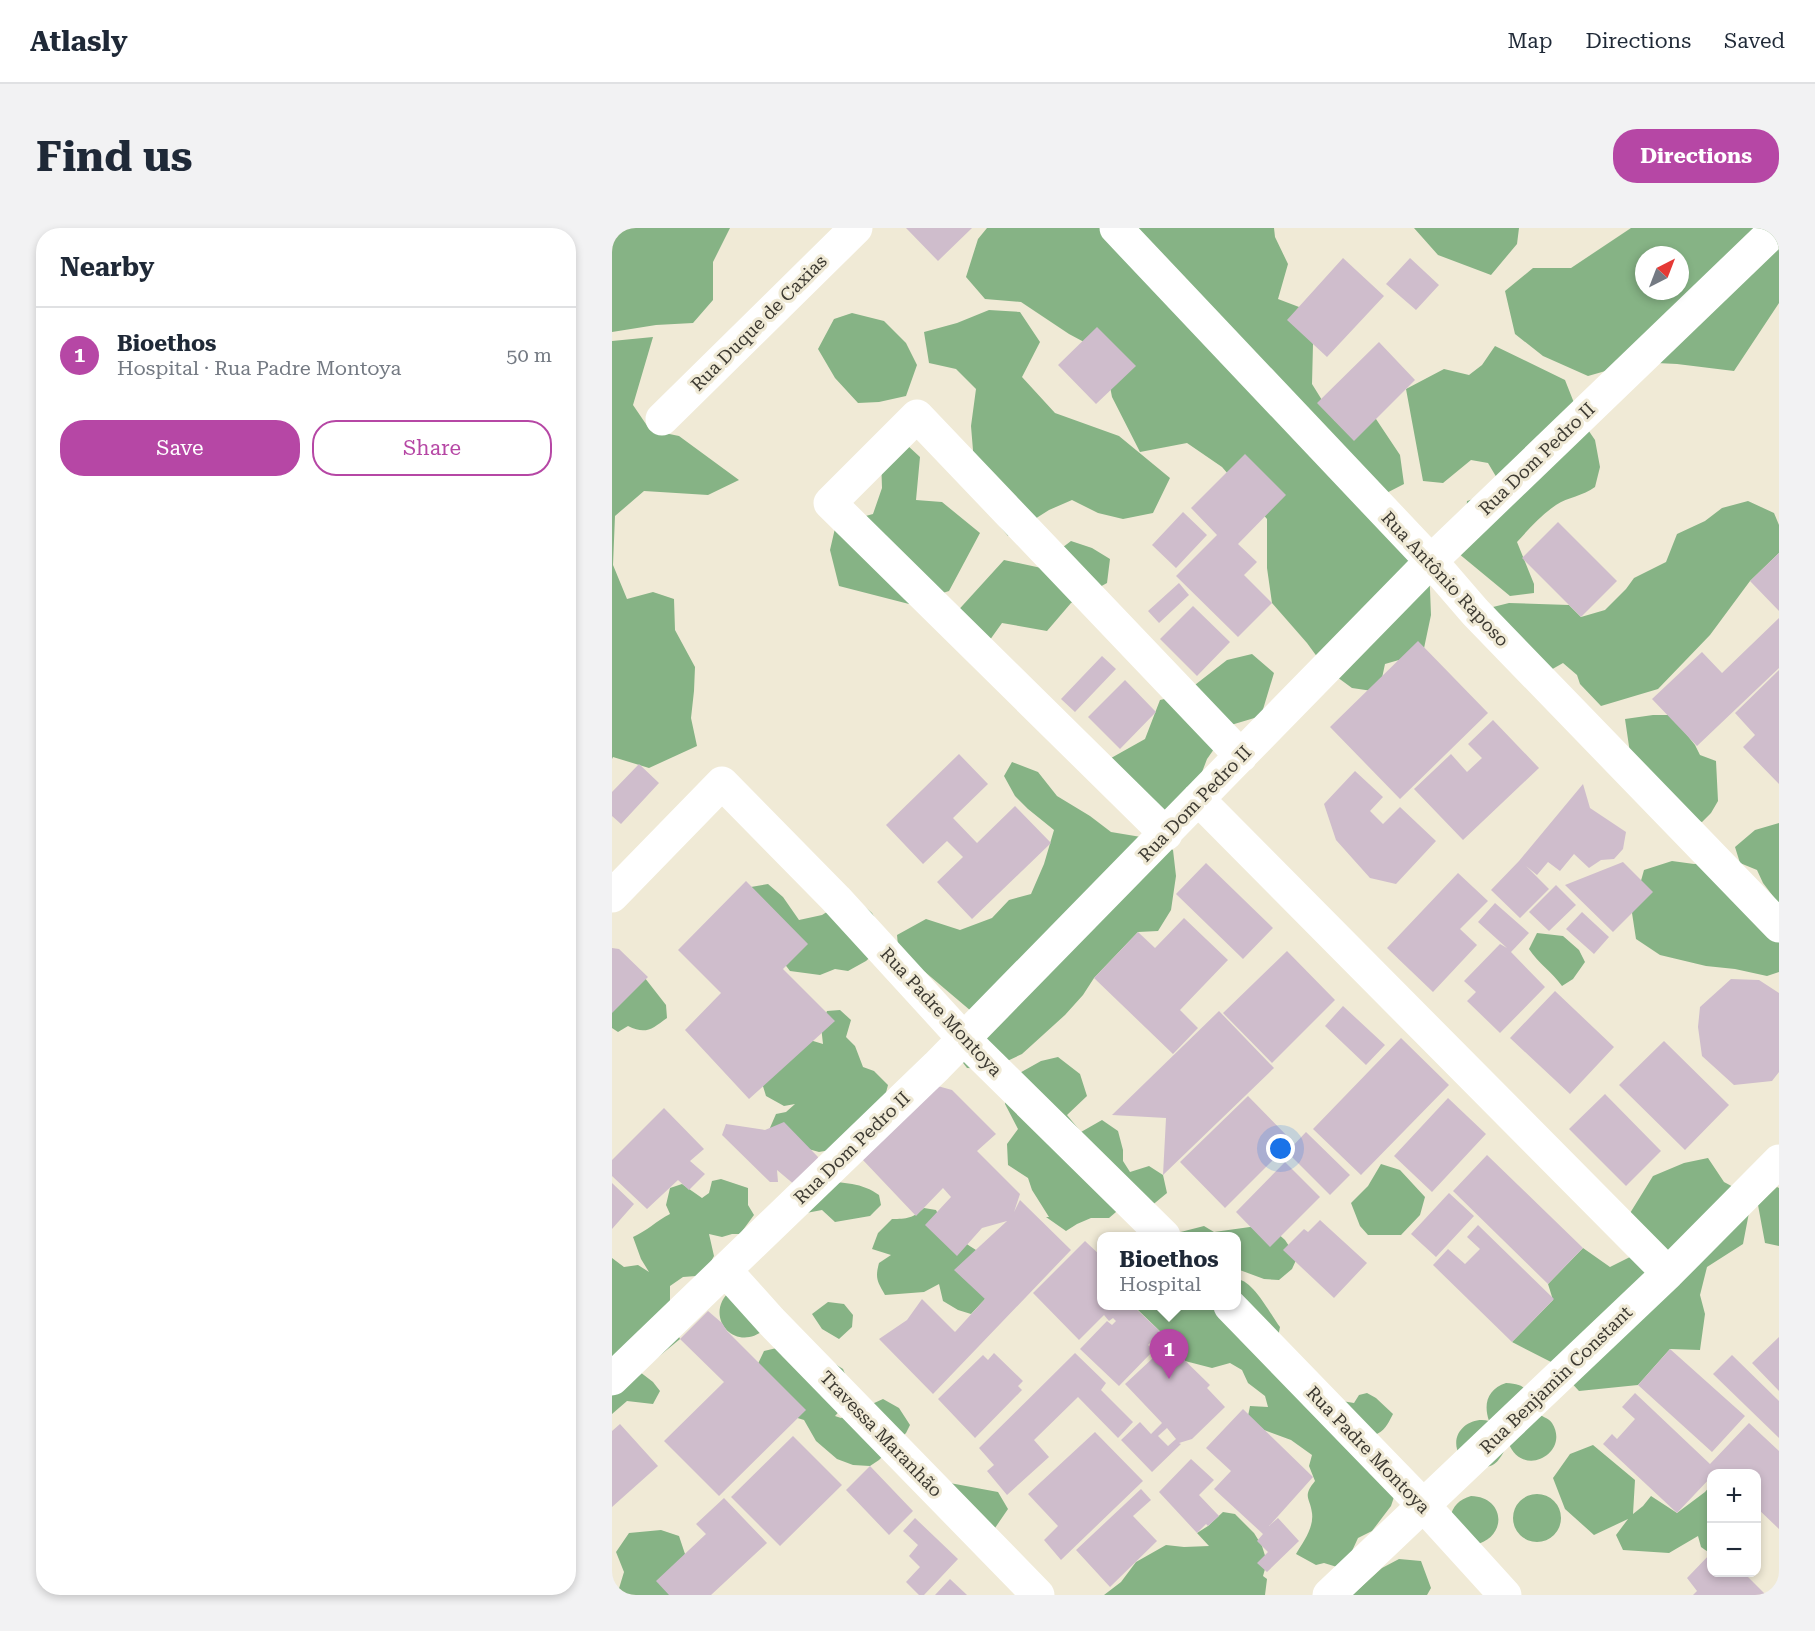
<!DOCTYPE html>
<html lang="en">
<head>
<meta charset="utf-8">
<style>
  :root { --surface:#fff; --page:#f2f2f3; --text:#1f2937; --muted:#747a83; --line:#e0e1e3; --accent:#b647a5 }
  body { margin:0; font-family:"Roboto Serif",serif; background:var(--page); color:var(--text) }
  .controls { position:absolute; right:18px; bottom:18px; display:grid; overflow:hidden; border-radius:12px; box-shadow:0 3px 9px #0003 }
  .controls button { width:54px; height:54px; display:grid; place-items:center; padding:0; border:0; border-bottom:2px solid var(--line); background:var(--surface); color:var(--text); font:30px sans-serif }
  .compass { position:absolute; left:1023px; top:18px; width:54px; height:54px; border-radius:50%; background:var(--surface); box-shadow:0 3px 9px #0003; rotate:42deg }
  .you { position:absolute; left:669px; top:921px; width:21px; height:21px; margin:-15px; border:4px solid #fff; border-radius:50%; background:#1a73e8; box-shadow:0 0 0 9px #1a73e833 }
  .badge { display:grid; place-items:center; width:39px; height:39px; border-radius:50%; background:var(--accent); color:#fff; font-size:20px; font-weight:700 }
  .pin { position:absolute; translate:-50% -50px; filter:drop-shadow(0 2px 3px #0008) }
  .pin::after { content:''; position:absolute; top:32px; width:21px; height:18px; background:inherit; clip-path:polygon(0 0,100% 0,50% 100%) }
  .popup { position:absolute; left:485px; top:1004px; width:144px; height:78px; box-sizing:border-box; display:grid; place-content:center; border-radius:12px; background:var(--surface); filter:drop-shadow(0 2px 4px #0005); font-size:20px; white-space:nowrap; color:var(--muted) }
  .popup b { font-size:22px; color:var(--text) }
  .popup::after { content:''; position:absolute; left:50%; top:100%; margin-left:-12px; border:12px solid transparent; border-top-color:var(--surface) }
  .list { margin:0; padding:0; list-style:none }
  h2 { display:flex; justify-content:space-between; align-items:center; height:78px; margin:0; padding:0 24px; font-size:26px }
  h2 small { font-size:20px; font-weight:400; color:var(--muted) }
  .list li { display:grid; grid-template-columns:39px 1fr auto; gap:18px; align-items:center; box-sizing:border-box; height:96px; padding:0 24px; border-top:2px solid var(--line) }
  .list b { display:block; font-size:22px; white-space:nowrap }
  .list p { margin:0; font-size:20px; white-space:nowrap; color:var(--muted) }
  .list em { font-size:20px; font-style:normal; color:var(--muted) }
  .actions { display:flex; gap:12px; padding:18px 24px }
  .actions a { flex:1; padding:14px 0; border:2px solid var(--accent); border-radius:24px; text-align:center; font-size:21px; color:var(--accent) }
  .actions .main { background:var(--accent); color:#fff }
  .map { position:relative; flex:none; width:1167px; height:1367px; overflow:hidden; border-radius:24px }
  header { display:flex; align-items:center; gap:36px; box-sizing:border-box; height:84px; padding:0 30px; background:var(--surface); border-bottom:2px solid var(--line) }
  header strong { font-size:28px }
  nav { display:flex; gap:33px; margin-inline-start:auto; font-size:21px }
  .intro { display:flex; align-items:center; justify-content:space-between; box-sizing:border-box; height:144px; padding:0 36px }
  h1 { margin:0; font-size:42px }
  .button { padding:15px 27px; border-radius:24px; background:var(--accent); color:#fff; font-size:21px; font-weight:700 }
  main { display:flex; gap:36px; padding:0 36px }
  aside { flex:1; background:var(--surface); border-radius:24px; box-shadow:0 3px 9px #0003 }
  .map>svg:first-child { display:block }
  .forest { fill:#86b385; fill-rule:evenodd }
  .building { fill:#cfbdcc; fill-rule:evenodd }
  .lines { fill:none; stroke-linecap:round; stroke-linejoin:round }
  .street { stroke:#fff; stroke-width:33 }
  .labels { text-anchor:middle; stroke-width:6; stroke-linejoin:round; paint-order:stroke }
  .street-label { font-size:18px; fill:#3d3a32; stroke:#f0ead6 }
</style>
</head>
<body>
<header>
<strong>Atlasly</strong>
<nav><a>Map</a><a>Directions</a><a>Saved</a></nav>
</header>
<div class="intro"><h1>Find us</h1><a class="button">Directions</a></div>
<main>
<aside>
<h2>Nearby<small></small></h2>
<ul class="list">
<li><span class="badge">1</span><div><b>Bioethos</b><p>Hospital · Rua Padre Montoya</p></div><em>50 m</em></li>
</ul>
<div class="actions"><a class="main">Save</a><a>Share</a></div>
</aside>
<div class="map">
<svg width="1167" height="1367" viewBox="0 0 1167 1367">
  <rect width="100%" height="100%" fill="#f0ead6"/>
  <!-- forest -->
  <path class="forest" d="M 0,0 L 118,0 L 101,34 L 101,72 L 81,95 L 44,97 L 0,104 Z
    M 375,0 L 662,0 L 663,9 L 676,36 L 666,71 L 687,79 L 701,116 L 700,156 L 723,193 L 764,191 L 788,227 L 792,256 L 757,274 L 817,336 L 819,387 L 811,425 L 773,436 L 767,464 L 740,460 L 714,441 L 695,415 L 660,375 L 655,340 L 655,291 L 610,239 L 575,215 L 528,224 L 500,169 L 492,127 L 472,114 L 457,106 L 409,74 L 373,71 L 354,49 L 366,11 Z
    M 802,0 L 907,0 L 905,16 L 879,47 L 826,27 Z
    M 1019,0 L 1167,0 L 1167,75 L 1122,143 L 1065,136 L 1025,134 L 976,148 L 931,128 L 903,106 L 893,63 L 921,40 L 959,40 ZM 1032,27 L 1068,27 L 1068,63 L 1032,63 Z
    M 377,82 L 408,84 L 428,114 L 410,149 L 443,185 L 507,208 L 558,250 L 541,285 L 511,291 L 486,285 L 460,272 L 437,282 L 396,308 L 365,271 L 359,198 L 364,161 L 344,141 L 317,135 L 312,104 L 345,95 Z
    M 240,85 L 272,93 L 294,115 L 305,137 L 294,168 L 267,174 L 246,175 L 223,150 L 206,121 L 222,91 Z
    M 41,109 L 21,177 L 38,202 L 67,208 L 127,252 L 96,267 L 32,263 L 3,288 L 1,337 L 15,371 L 41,364 L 62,371 L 63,402 L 83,439 L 82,463 L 79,490 L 85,518 L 37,540 L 1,529 L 0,531 L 0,113 Z
    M 883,118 L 953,152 L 968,190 L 983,212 L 988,239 L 983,259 C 971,268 956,269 944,277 C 929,287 917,301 905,314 L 922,356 L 922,365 L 898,368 L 846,325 L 853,301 L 855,273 L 892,262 L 876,235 L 859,232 L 831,255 L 811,253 L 794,161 L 832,141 L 857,147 L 870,137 Z
    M 295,217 L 308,229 L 304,272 L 330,274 L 368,305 L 337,363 L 297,376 L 227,358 L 218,322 L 224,296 L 261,286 L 270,260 L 269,230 Z
    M 1136,273 L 1162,285 L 1167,297 L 1167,325 L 1138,353 L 1098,407 L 1046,461 L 989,478 L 968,456 L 965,447 L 951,435 L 937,443 L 881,379 L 897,375 L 957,377 L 969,389 L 993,382 L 1014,361 L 1022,350 L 1054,334 L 1065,306 L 1093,293 L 1110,280 Z
    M 459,313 L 480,320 L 498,331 L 495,355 L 459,375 L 435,403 L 390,395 L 375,416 L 341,388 L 392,332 L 434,341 L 442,326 Z
    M 640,426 L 662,445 L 649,488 L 619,497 L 595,531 L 576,581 L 541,596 L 492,534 L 533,511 L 548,472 L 570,467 L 615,432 Z
    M 1041,487 L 1059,487 L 1083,517 L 1088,527 L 1104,533 L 1106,573 L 1099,585 L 1090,594 L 1067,590 L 1018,525 L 1013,491 Z
    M 400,534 L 426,544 L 445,568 L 478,588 L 499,604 L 547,612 L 561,622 L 564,648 L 559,682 L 546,703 L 526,704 L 482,750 L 471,767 L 453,787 L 410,826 L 378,841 L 355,840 L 341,822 L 359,783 L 313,744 L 287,729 L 285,707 L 314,691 L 348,702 L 380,690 L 397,672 L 419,666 L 432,636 L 442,602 L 416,581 L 403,568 L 392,548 Z
    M 1167,595 L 1167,676 L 1151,655 L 1145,642 L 1128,635 L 1123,619 L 1143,602 Z
    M 1060,633 L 1082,636 L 1095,635 L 1167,688 L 1167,744 L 1155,748 L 1123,741 L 1094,738 L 1048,727 L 1024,711 L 1020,685 L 1032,642 Z
    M 156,656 L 171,669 L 187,692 L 210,687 L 226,677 L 252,678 L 260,685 L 271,704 L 267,721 L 254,733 L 236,743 L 223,741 L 208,747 L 178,743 L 168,730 L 133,660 Z
    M 925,705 L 951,708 L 967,722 L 973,734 L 961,751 L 950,758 C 940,744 926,735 917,721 Z
    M 0,742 L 29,745 L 54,777 L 55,790 C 40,801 34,807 16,798 L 6,804 L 0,800 Z
    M 228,782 L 239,792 L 234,809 L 243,818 L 251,839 L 262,843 L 276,857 L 270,880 L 235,919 L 207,924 L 154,909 L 164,886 L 174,884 L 183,876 L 172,878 L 154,868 L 150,855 L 188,809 L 211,816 L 209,798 L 215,783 Z
    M 446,829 L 468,846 L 475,868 L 455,887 L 469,904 L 490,892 L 506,903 L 511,922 L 511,933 L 518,944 L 537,938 L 551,947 L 555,965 L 538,979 L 504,984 L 497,990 L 479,990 L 465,996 L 454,1003 L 434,989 L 437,989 L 420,962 L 416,950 L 396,937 L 395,916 L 406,901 L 393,876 L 397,851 L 429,833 Z
    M 1096,930 L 1112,954 L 1140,969 L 1131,1016 L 1095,1039 L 1088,1067 L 1093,1086 L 1088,1122 L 1058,1121 L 1026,1157 L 967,1163 L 941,1135 L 900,1114 L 941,1072 L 936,1056 L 971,1020 L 998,1039 L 1022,1027 L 1015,990 L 1041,948 L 1072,935 Z
    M 769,936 L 788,942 L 813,969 L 808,987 L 789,1007 L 756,1007 L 748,998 L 739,975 L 756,958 Z
    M 109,951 L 136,960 L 136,977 L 142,987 L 128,1006 L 120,1006 L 110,1009 L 97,1006 L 102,1028 L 96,1039 L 84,1048 L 71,1049 L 58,1058 L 58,1090 L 68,1111 L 28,1144 L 41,1154 L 48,1163 L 41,1176 L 15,1173 L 0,1186 L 0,1030 L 12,1039 L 26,1037 L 37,1044 L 29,1031 L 21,1009 C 35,1003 44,993 58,986 L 54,977 L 58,960 L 70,956 L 90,970 L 97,965 L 100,953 Z
    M 211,954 C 230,954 251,955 267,967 L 269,977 L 258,988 L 223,994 L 210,982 L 194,985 Z
    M 1165,959 L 1167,960 L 1167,1018 L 1153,1015 L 1146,977 Z
    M 312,980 L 324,982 C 332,1001 347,1011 364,1022 L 373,1071 L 359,1086 L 346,1082 L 331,1073 L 327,1056 L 312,1064 L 273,1067 C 265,1053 263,1050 267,1035 L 279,1027 L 260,1021 L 266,1005 L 280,991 C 295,991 301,990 312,980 Z
    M 592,998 L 602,1004 L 638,999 L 664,1004 L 673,1012 L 685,1030 L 680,1041 L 667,1052 L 652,1051 L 625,1041 L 624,1008 L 553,1008 Z
    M 625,1051 C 642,1053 658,1086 668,1099 L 664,1119 L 730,1173 L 742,1175 L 747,1167 L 755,1165 L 764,1170 L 781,1186 C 774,1200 771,1205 755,1210 L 782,1269 L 779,1278 L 760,1303 L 746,1310 L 740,1323 L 725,1339 L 712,1335 L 704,1337 L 684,1326 C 691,1314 702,1300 700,1285 C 698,1269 690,1269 703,1253 L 697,1238 L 700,1227 L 679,1212 L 652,1202 L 636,1188 L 638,1178 L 656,1179 L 653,1168 L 636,1155 L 630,1142 L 618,1135 L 600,1140 L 573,1133 L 554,1109 L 526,1082 L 525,1078 L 624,1078 Z
    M 119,1062 L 153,1101 C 124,1127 89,1088 119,1062 Z
    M 216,1074 L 232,1076 L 241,1087 L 240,1099 L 227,1111 L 210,1101 L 200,1086 Z
    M 173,1118 L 212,1129 L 231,1141 L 243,1170 L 236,1174 L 223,1188 L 229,1190 L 271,1171 L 287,1180 L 298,1197 L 294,1205 L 267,1232 L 258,1238 L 241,1237 L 225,1231 L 204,1213 L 192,1192 L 179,1188 L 143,1142 L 152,1123 Z
    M 894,1155 C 912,1156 915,1160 921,1176 C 922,1179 922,1182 924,1184 C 929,1189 936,1189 940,1195 C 959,1225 910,1252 896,1214 C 888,1234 880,1246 858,1234 C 852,1231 847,1229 845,1221 C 840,1202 860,1188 877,1193 C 871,1175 876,1161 894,1155 Z
    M 981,1217 L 1023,1252 L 1021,1286 L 1031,1278 L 1039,1268 L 1065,1285 L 1093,1264 L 1099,1257 L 1099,1326 L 1089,1319 L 1086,1308 L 1057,1325 L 1011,1322 L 1004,1307 L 1016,1291 L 982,1307 L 953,1281 L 941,1250 L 958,1226 Z
    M 327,1253 L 386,1264 L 396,1281 L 383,1300 Z
    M901 1290a24 24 0 1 1 48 0a24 24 0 1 1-48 0Z
    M 859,1268 C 894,1269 896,1310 862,1317 L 838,1290 C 841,1277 847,1272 859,1268 Z
    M 611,1284 L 623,1286 L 642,1305 L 650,1318 L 655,1334 L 651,1348 L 655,1351 L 653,1367 L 492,1367 L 509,1354 L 524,1334 L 554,1317 L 572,1319 L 597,1318 L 585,1305 L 596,1298 Z
    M 49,1302 L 67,1308 L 73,1326 L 57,1367 L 5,1367 L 12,1344 L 4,1324 L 17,1305 Z
    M 787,1331 L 809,1333 L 819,1360 L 815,1367 L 740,1367 L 770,1340 Z"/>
  <!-- building -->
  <path class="building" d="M 294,0 L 360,0 L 326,33 Z
    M 731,30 L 772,68 L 715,129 L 675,92 Z
    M 798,30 L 827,57 L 804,82 L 774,56 Z
    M 485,99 L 524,138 L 484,176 L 446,137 Z
    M 767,114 L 803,152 L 742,213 L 705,175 Z
    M 633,226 L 674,267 L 626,316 L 645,334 L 632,347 L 660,375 L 626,409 L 564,348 L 605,307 L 579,280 Z
    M 571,284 L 595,307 L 564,340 L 540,317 Z
    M 946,294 L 1005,353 L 969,389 L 910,330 Z
    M 1167,325 L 1167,383 L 1138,353 Z
    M 567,355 L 577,367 L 547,395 L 536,383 Z
    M 581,378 L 618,414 L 585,448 L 548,411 Z
    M 1167,390 L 1167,440 L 1085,518 L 1040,471 L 1090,424 L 1110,445 Z
    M 806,413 L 876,485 L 788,571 L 718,499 Z
    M 490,428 L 504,441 L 463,484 L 449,471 Z
    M 1167,442 L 1167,556 L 1131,519 L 1143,507 L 1123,485 Z
    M 513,452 L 544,484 L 508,521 L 476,489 Z
    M 881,492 L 927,540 L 851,612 L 802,561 L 839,526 L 855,544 L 870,530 L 856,516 Z
    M 347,526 L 376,556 L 341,590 L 365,615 L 403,578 L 439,615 L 360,691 L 325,654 L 351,629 L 335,613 L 311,636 L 274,597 Z
    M 27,536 L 47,555 L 9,596 L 0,588 L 0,564 Z
    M 743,543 L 771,569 L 758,583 L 771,596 L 788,579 L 824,613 L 784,656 L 758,650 L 724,612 L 712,576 Z
    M 971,556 L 978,580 L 1014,604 L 1011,621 L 1002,631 L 989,632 L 977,640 L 962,626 L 948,643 L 936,634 L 925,647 L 914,638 L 937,661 L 908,690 L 879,662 L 907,633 Z
    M 1011,634 L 1041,664 L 1001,704 L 953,657 Z
    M 594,635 L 661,700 L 631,731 L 564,666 Z
    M 846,645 L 876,673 L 848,701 L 865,717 L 821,764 L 775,720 Z
    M 134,653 L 196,716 L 171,741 L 223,793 L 137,871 L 73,802 L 109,765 L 66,722 Z
    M 944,657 L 964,677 L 937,703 L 917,684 Z
    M 883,675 L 917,705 L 899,724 L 933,759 L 888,805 L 855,773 L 864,764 L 852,753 L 888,716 L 895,720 L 866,694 Z
    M 970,684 L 997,709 L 982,726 L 954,701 Z
    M 572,690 L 616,732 L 568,782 L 586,800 L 561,826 L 482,750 L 526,704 L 543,720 Z
    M 0,720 L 7,721 L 36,749 L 0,785 Z
    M 675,723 L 723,772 L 660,835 L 611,785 Z
    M 1119,751 L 1147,752 L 1167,765 L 1167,844 L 1160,853 L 1122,857 L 1090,828 L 1086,799 L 1088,779 Z
    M 943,763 L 1002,819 L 958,866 L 898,810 Z
    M 731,778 L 773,817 L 754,837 L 713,798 Z
    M 607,783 L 662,840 L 551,947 L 554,890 L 500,887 Z
    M 789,810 L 837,857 L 749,947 L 701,901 Z
    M 1052,813 L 1117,877 L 1073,922 L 1007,857 Z
    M 322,857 L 340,862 L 384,906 L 365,923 L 408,966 L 402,984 L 408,972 L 459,1022 L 321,1166 L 267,1111 L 295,1092 L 310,1071 L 343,1104 L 373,1071 L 342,1042 L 395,993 L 370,1000 L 345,1028 L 313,997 L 339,969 L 331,960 L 304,988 L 250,931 Z
    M 993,866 L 1049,923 L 1014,958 L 957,901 Z
    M 636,868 L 680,913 L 613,980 L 568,934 Z
    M 836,870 L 874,906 L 820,964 L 782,928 Z
    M 52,880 L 92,921 L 78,933 L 93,946 L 77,962 L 66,952 L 35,981 L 0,948 L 0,932 Z
    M 172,894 L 206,929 L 204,942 L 190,963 L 165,942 L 166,954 L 158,954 L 110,907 L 114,896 L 153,902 Z
    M 694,904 L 738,947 L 718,967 L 675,924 Z
    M 875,927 L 971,1020 L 936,1056 L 841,963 Z
    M 673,934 L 708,969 L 658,1019 L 624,984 Z
    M 0,955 L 22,976 L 0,1001 Z
    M 837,965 L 862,988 L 824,1029 L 799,1006 Z
    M 708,992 L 755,1035 L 722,1070 L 671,1022 L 692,1001 L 696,1004 Z
    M 866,997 L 942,1071 L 900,1114 L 821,1037 L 836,1021 L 853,1036 L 868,1021 L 855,1009 Z
    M 473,1013 L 490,1029 L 490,1078 L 521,1078 L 554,1109 L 545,1120 L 539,1114 L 536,1117 L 542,1122 L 507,1158 L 468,1121 L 495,1093 L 500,1097 L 504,1093 L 501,1090 L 497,1093 L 492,1087 L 467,1112 L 421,1065 Z
    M 96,1083 L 110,1095 L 115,1103 L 194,1182 L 107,1268 L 52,1213 L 112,1154 L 68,1111 Z
    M 1167,1109 L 1167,1163 L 1140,1135 Z
    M 556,1116 L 598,1157 L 595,1160 L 613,1179 L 580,1211 L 567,1215 L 569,1216 L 540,1244 L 509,1212 L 528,1194 L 539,1206 L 550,1195 L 513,1156 ZM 555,1200 L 564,1211 L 556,1218 L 546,1208 Z
    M 1058,1121 L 1133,1188 L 1100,1224 L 1026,1157 Z
    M 382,1125 L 411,1153 L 406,1158 L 410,1162 L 363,1210 L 326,1171 L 371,1127 L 376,1132 Z
    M 463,1125 L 494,1155 L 489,1162 L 521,1194 L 506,1210 L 466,1169 L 422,1212 L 437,1229 L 395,1267 L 375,1243 L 382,1237 L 367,1220 Z
    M 1120,1127 L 1167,1173 L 1167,1210 L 1101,1146 Z
    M 1023,1165 L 1098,1236 L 1137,1195 L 1167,1223 L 1167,1301 L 1144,1279 L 1144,1246 L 1109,1246 L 1105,1242 L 1100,1246 L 1100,1248 L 1065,1285 L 991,1216 L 1000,1206 L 1005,1211 L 1023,1191 L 1010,1179 Z
    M 631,1181 L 701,1249 L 657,1298 L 666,1290 L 687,1313 L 655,1344 L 645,1335 L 656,1324 L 645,1313 L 651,1306 L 602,1261 L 619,1243 L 594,1220 Z
    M 8,1196 L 46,1238 L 0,1279 L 0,1203 Z
    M 483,1204 L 531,1253 L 449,1332 L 432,1312 L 446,1298 L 416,1266 Z
    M 181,1208 L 230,1257 L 168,1318 L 119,1269 Z
    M 579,1231 L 602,1252 L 587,1267 L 607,1288 L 596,1298 L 594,1296 L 585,1305 L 547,1264 Z
    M 258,1238 L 301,1283 L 277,1307 L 234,1262 Z
    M 529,1261 L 539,1272 L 521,1288 L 545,1313 L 498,1359 L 464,1322 Z
    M 112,1270 L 155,1315 L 99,1367 L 57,1367 L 44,1353 L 94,1306 L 84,1296 Z
    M 303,1290 L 346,1331 L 312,1367 L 307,1367 L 294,1354 L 308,1339 L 297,1328 L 306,1317 L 291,1303 Z
    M 1100,1324 L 1100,1344 L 1131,1344 L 1154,1367 L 1081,1367 L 1085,1363 L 1075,1350 Z
    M 338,1351 L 355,1367 L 323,1367 Z"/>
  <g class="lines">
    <!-- street -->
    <path class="street" d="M 504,0 L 819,333 L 863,384 L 1167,698
      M 50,191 L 244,0
      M 586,571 L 1056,1045
      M 554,606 L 218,275 L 305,188 L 629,528
      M 0,668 L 110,555 L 224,671 L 352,811 L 552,1008
      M 114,1043 L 159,1093 L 426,1367
      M 618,1078 L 812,1278 L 893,1367
      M 0,1151 L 325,838 L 819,333 L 1165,0
      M 717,1367 L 1056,1045 L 1167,933"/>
  </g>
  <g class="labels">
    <!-- street labels -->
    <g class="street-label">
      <text transform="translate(147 95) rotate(-45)" y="6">Rua Duque de Caxias</text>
      <text transform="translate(925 231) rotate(-44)" y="6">Rua Dom Pedro II</text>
      <text transform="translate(833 351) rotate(47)" y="6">Rua Antônio Raposo</text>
      <text transform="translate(583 576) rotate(-46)" y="6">Rua Dom Pedro II</text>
      <text transform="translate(329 784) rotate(47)" y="6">Rua Padre Montoya</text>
      <text transform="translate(240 920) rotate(-44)" y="6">Rua Dom Pedro II</text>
      <text transform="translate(944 1152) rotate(-44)" y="6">Rua Benjamin Constant</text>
      <text transform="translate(269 1206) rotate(46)" y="6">Travessa Maranhão</text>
      <text transform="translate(756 1222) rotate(46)" y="6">Rua Padre Montoya</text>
    </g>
  </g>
</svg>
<div class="controls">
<button>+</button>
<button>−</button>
</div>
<svg class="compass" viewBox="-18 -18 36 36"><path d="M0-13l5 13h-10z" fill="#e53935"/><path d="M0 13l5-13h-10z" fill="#747a83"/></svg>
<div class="you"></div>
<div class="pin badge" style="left:557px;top:1151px">1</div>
<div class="popup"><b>Bioethos</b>Hospital</div>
</div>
</main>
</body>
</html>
